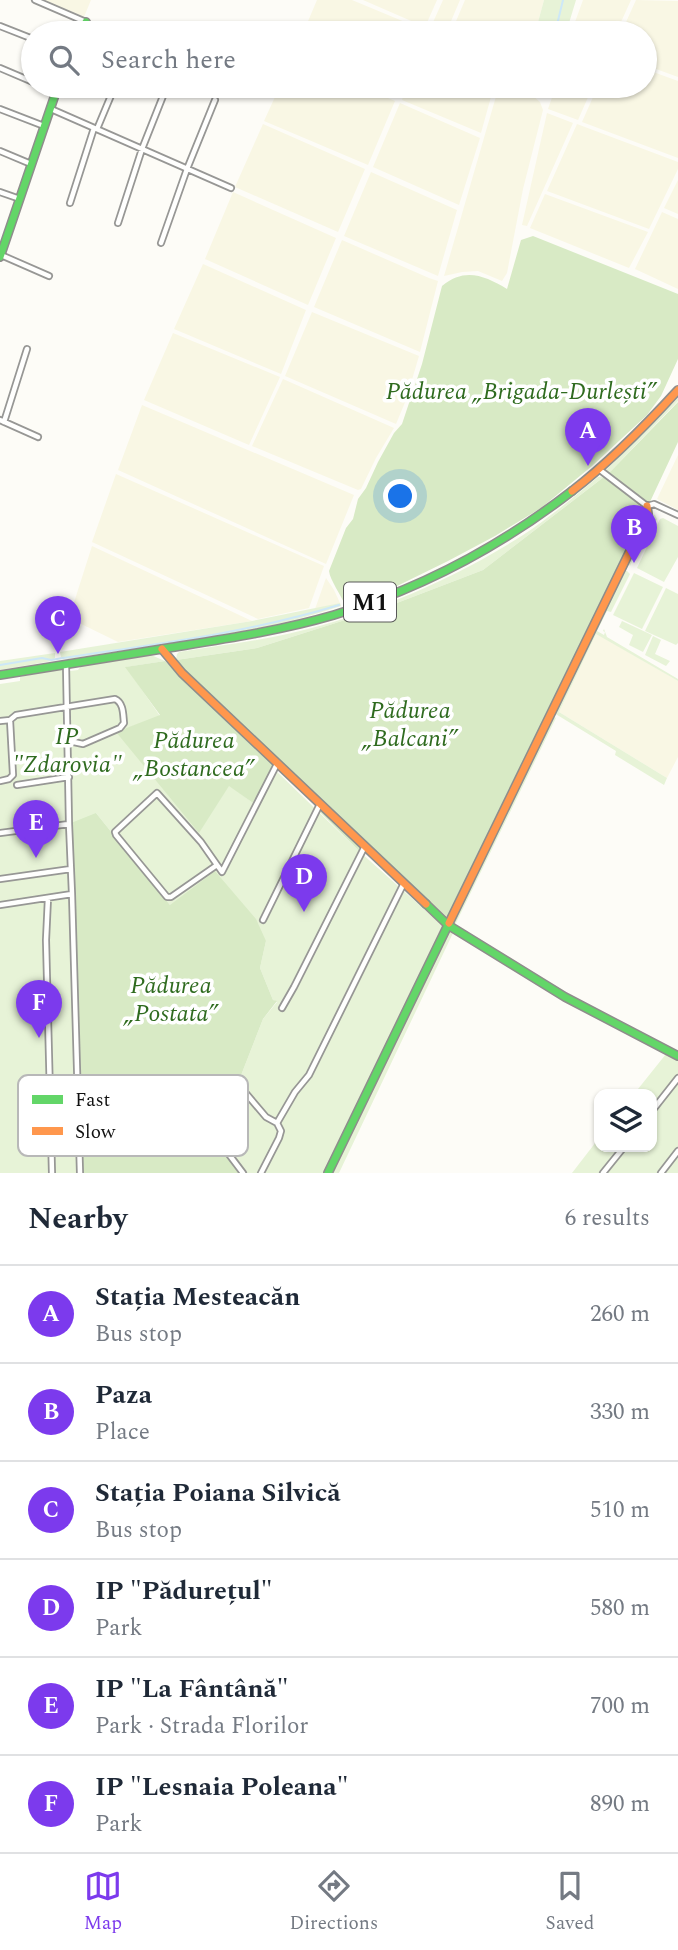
<!DOCTYPE html>
<html lang="en">
<head>
<meta charset="utf-8">
<style>
  :root { --surface:#fff; --page:#f6f6f7; --text:#1f2937; --muted:#747a83; --line:#e0e1e3; --accent:#7c3aed }
  body { margin:0; font-family:Spectral,serif; background:var(--page); color:var(--text) }
  .controls { position:absolute; right:21px; bottom:21px; display:grid; overflow:hidden; border-radius:14px; box-shadow:0 2px 5px #0004 }
  .controls button { width:63px; height:63px; display:grid; place-items:center; padding:0; border:0; border-bottom:2px solid var(--line); background:var(--surface); color:var(--text); font:35px sans-serif }
  .you { position:absolute; left:401px; top:497px; width:24px; height:24px; margin:-18px; border:5px solid #fff; border-radius:50%; background:#1a73e8; box-shadow:0 0 0 10px #1a73e833 }
  .badge { display:grid; place-items:center; width:46px; height:46px; border-radius:50%; background:var(--accent); color:#fff; font-size:23px; font-weight:700 }
  .pin { position:absolute; translate:-50% -58px; filter:drop-shadow(0 2px 4px #0008) }
  .pin::after { content:''; position:absolute; top:37px; width:24px; height:21px; background:inherit; clip-path:polygon(0 0,100% 0,50% 100%) }
  .list { margin:0; padding:0; list-style:none }
  h2 { display:flex; justify-content:space-between; align-items:center; height:91px; margin:0; padding:0 28px; font-size:30px }
  h2 small { font-size:23px; font-weight:400; color:var(--muted) }
  .list li { display:grid; grid-template-columns:46px 1fr auto; gap:21px; align-items:center; box-sizing:border-box; height:98px; padding:0 28px; border-top:2px solid var(--line) }
  .list b { display:block; font-size:26px; white-space:nowrap }
  .list p { margin:0; font-size:23px; white-space:nowrap; color:var(--muted) }
  .list em { font-size:23px; font-style:normal; color:var(--muted) }
  .icon { flex:none; width:38px; height:38px; fill:none; stroke:currentColor; stroke-width:2; stroke-linecap:round; stroke-linejoin:round }
  .map { position:relative; flex:none; width:678px; height:1173px; overflow:hidden }
  .search { position:absolute; background:var(--surface); box-shadow:0 2px 5px #0004; left:21px; right:21px; top:21px; height:77px; display:flex; align-items:center; gap:18px; box-sizing:border-box; padding:0 24px; border-radius:38px; color:var(--muted); font-size:26px }
  .sheet { height:679px; background:var(--surface) }
  nav { display:flex; justify-content:space-around; align-items:center; box-sizing:border-box; height:98px; border-top:2px solid var(--line); background:var(--surface); font-size:19px; color:var(--muted) }
  nav a { display:grid; justify-items:center; gap:4px }
  nav .on { color:var(--accent) }
  .map>svg:first-child { display:block }
  .farmland { fill:#f9f7e4 }
  .green { fill:#e7f3d7 }
  .forest { fill:#d8eac5 }
  .lines { fill:none; stroke-linecap:round; stroke-linejoin:round }
  .stream { stroke:#cde8f7; stroke-width:2 }
  .street-casing { stroke:#979795; stroke-width:8 }
  .fast-casing { stroke:#8e8d8b; stroke-width:10 }
  .slow-casing { stroke:#8e8d8b; stroke-width:10 }
  .street { stroke:#fffffe; stroke-width:4.5 }
  .fast { stroke:#63d668; stroke-width:7 }
  .slow { stroke:#ff974d; stroke-width:7 }
  .labels { text-anchor:middle; stroke-width:7; stroke-linejoin:round; paint-order:stroke }
  .shield { fill:#fff; stroke:#585858; stroke-width:2 }
  .shield-label { font-size:23px; font-weight:bold; fill:#111 }
  .park-label { font-size:24px; font-style:italic; fill:#2f6b1f; stroke:#fff }
  .key { fill:#fff; stroke:#b8b8b8; stroke-width:2 }
  .key-label { font-size:19px; fill:#111 }
</style>
</head>
<body>
<div class="map">
<svg width="678" height="1173" viewBox="0 0 678 1173">
  <rect width="100%" height="100%" fill="#fdfcf7"/>
  <!-- farmland -->
  <path class="farmland" d="M 44,0 L 91,0 L 84,17 Z
    M 317,0 L 352,0 L 424,30 L 423,33 L 303,33 Z
    M 363,0 L 437,0 L 425,27 Z
    M 443,0 L 460,0 L 446,33 L 430,29 Z
    M 465,0 L 544,0 L 535,33 L 451,33 Z
    M 583,0 L 631,0 L 616,33 L 571,33 Z
    M 636,0 L 678,1 L 678,77 L 645,65 L 645,33 L 621,33 Z
    M 645,69 L 678,81 L 678,158 L 582,122 L 598,86 L 645,86 Z
    M 280,86 L 360,86 L 395,101 L 368,165 L 264,121 Z
    M 407,86 L 494,86 L 481,133 L 402,100 Z
    M 499,86 L 528,86 L 532,95 L 540,102 L 543,110 L 523,189 L 507,273 L 502,281 L 478,271 L 462,272 L 444,276 Z
    M 556,86 L 593,86 L 578,120 L 548,109 Z
    M 400,103 L 480,138 L 459,205 L 373,167 Z
    M 547,113 L 573,123 L 527,226 L 522,225 Z
    M 263,124 L 365,169 L 338,232 L 235,187 Z
    M 577,124 L 678,162 L 678,169 L 649,229 L 547,191 Z
    M 371,172 L 457,210 L 438,276 L 344,236 Z
    M 678,180 L 678,214 L 664,208 Z
    M 233,192 L 336,238 L 308,305 L 205,259 Z
    M 545,194 L 648,232 L 629,268 L 530,228 Z
    M 662,212 L 678,219 L 678,289 L 635,269 Z
    M 342,240 L 429,278 L 438,281 L 420,352 L 314,307 Z
    M 203,264 L 306,310 L 281,374 L 174,329 Z
    M 312,312 L 419,356 L 406,400 L 396,424 L 285,376 Z
    M 173,333 L 280,377 L 249,445 L 144,400 Z
    M 283,379 L 394,428 L 376,458 L 361,489 L 358,490 L 252,446 Z
    M 142,405 L 354,495 L 326,564 L 118,470 Z
    M 678,455 L 678,510 L 657,499 Z
    M 116,474 L 324,566 L 309,608 L 258,619 L 92,542 Z
    M 92,546 L 252,621 L 118,642 L 69,618 Z
    M 326,578 L 334,590 L 340,603 L 315,609 Z
    M 596,633 L 678,681 L 678,757 L 667,778 L 559,712 Z"/>
  <!-- green -->
  <path class="green" d="M 544,0 L 576,0 L 566,33 L 535,33 Z
    M 678,398 L 678,401 L 609,473 L 606,470 Z
    M 605,476 L 483,570 L 389,606 L 257,648 L 176,660 L 177,654 L 179,652 C 210,647 242,643 273,637 C 361,619 448,583 523,535 C 549,518 574,497 598,477 Z
    M 651,513 L 655,515 L 657,519 L 636,560 L 633,559 L 630,566 L 627,561 Z
    M 663,518 L 678,526 L 678,557 L 664,582 L 637,568 L 660,519 Z
    M 623,570 L 627,571 L 630,574 L 611,612 L 607,611 L 597,631 L 604,635 L 605,632 L 603,631 L 604,629 L 607,637 L 678,679 L 678,681 L 596,634 L 559,712 L 667,778 L 664,785 L 615,755 L 616,751 L 554,713 Z
    M 634,573 L 663,587 L 642,629 L 613,615 Z
    M 666,588 L 678,594 L 678,643 L 676,645 L 645,631 Z
    M 340,603 L 341,606 C 253,636 160,643 69,659 L 61,657 L 60,652 L 252,621 Z
    M 622,621 L 652,635 L 643,652 L 629,645 L 633,635 L 619,627 Z
    M 653,636 L 661,640 L 655,654 L 670,661 L 666,666 L 645,655 Z
    M 55,653 L 55,658 L 52,661 L 0,670 L 0,661 Z
    M 151,655 L 165,661 L 126,667 L 160,716 L 117,732 L 199,832 L 229,785 L 253,803 L 272,767 L 360,852 L 444,927 L 325,1173 L 240,1173 L 203,1123 L 240,1078 L 263,1019 L 277,1002 L 273,1000 L 260,968 L 266,941 L 170,905 L 96,813 L 82,1173 L 0,1173 L 0,684 L 20,681 L 20,677 L 60,669 L 65,673 L 70,671 L 78,670 L 81,666 Z
    M 552,716 L 556,718 L 455,925 L 451,923 Z
    M 449,931 L 453,933 L 339,1173 L 331,1173 Z
    M 673,1050 L 678,1052 L 678,1173 L 572,1173 L 599,1138 L 599,1147 L 652,1147 L 652,1094 L 634,1094 L 666,1054 L 669,1055 Z"/>
  <!-- forest -->
  <path class="forest" d="M 533,236 L 678,294 L 678,359 L 661,396 L 647,415 L 592,466 L 541,508 L 495,536 L 448,561 L 393,588 L 345,605 C 341,595 330,580 329,571 L 346,528 L 353,519 L 358,499 L 366,488 L 378,462 L 394,433 L 402,424 L 422,364 L 442,286 C 465,267 485,276 507,289 L 521,240 Z
    M 678,402 L 678,442 L 584,643 L 513,781 L 448,918 L 349,828 L 184,671 L 176,660 L 257,648 L 389,606 L 483,570 L 609,473 Z
    M 165,661 L 274,765 L 253,803 L 229,786 L 199,833 L 116,732 L 160,715 L 125,667 Z
    M 321,807 L 362,848 L 360,852 L 319,811 Z
    M 96,813 L 170,905 L 215,871 L 256,919 L 266,941 L 260,968 L 273,1000 L 277,1001 L 263,1019 L 240,1078 L 203,1123 L 240,1173 L 82,1173 L 71,823 Z"/>
  <g class="lines">
    <!-- stream -->
    <path class="stream" d="M 555,33 L 563,0
      M 539,92 L 540,86
      M 346,603 L 349,602
      M 0,665 L 42,658 L 51,660 C 147,645 245,634 339,605"/>
    <defs>
      <path id="street" d="M 35,0 L 86,22
        M 0,26 L 33,39
        M 0,68 L 33,82
        M 43,86 L 56,91
        M 0,109 L 44,126
        M 51,109 L 231,188
        M 97,129 L 115,86
        M 0,151 L 31,164
        M 0,192 L 20,199
        M 70,203 L 94,128
        M 118,223 L 142,149 L 167,86
        M 161,243 L 187,169 L 215,100
        M 1,255 L 49,276
        M 0,420 L 38,437
        M 4,422 L 27,349
        M 600,470 L 647,506 L 654,504 L 678,515
        M 66,664 L 69,824 L 72,894 L 80,1173
        M 0,721 L 10,720 L 16,715 L 115,699 C 124,703 123,715 124,723 L 120,728 L 83,744 L 69,741
        M 0,781 L 9,779 L 13,775 L 10,720
        M 17,785 L 69,777
        M 0,833 L 69,824
        M 217,865 L 171,897 L 167,897 L 116,835 L 115,832 L 157,793 L 201,842 L 222,872 L 277,764
        M 0,879 L 71,869
        M 48,898 L 46,940 L 52,1173
        M 0,905 L 72,894
        M 263,920 L 320,804
        M 282,1008 L 294,987 L 364,848
        M 238,1084 L 266,1117 L 277,1123
        M 652,1111 L 678,1078
        M 206,1124 L 243,1173
        M 261,1173 L 279,1138 L 281,1131 L 277,1123 L 295,1092 L 309,1075 L 403,885
        M 603,1173 L 624,1147
        M 661,1173 L 678,1151"/>
      <path id="fast" d="M 81,33 L 86,22
        M 0,257 L 58,86
        M 0,675 C 56,666 112,657 168,648 C 224,639 279,631 334,615 C 420,589 501,546 572,491
        M 449,923 L 448,925 L 565,997 L 678,1056
        M 328,1173 L 448,925 L 426,904"/>
      <path id="slow" d="M 572,491 C 611,461 645,426 678,390
        M 162,649 L 182,673 L 426,904
        M 449,923 L 648,514 L 647,506"/>
    </defs>
    <!-- street casing -->
    <use href="#street" class="street-casing"/>
    <!-- fast casing -->
    <use href="#fast" class="fast-casing"/>
    <!-- slow casing -->
    <use href="#slow" class="slow-casing"/>
    <!-- street -->
    <use href="#street" class="street"/>
    <!-- fast -->
    <use href="#fast" class="fast"/>
    <!-- slow -->
    <use href="#slow" class="slow"/>
  </g>
  <g class="labels">
    <!-- shield labels -->
    <rect class="shield" x="344" y="582.5" width="52" height="39" rx="5"/>
    <g class="shield-label">
      <text x="370" y="610">M1</text>
    </g>
    <!-- park labels -->
    <g class="park-label">
      <text x="521" y="399">Pădurea „Brigada-Durlești”</text>
      <text x="410" y="718">Pădurea<tspan x="410" dy="28">„Balcani”</tspan></text>
      <text x="67" y="744">IP<tspan x="67" dy="28">"Zdarovia"</tspan></text>
      <text x="194" y="748">Pădurea<tspan x="194" dy="28">„Bostancea”</tspan></text>
      <text x="171" y="993">Pădurea<tspan x="171" dy="28">„Postata”</tspan></text>
    </g>
  </g>
  <!-- legend -->
  <rect x="18" y="1075" width="230" height="81" rx="10" class="key"/>
  <rect x="32" y="1095" width="31" height="9" fill="#63d668"/>
  <rect x="32" y="1127" width="31" height="8" fill="#ff974d"/>
  <g class="key-label">
    <text x="75" y="1106">Fast</text>
    <text x="75" y="1138">Slow</text>
  </g>
</svg>
<div class="controls">
<button><svg class="icon" aria-label="layers" viewBox="0 0 24 24"><path d="M12 4l9 5-9 5-9-5zM3 14l9 5 9-5"/></svg></button>
</div>
<div class="you"></div>
<div class="pin badge" style="left:588px;top:466px">A</div>
<div class="pin badge" style="left:634px;top:563px">B</div>
<div class="pin badge" style="left:58px;top:654px">C</div>
<div class="pin badge" style="left:304px;top:912px">D</div>
<div class="pin badge" style="left:36px;top:858px">E</div>
<div class="pin badge" style="left:39px;top:1038px">F</div>
<div class="search"><svg class="icon" aria-label="search" viewBox="0 0 24 24"><circle cx="10" cy="10" r="6"/><path d="M15 15l6 6"/></svg>Search here</div>
</div>
<section class="sheet">
<h2>Nearby<small>6 results</small></h2>
<ul class="list">
<li><span class="badge">A</span><div><b>Stația Mesteacăn</b><p>Bus stop</p></div><em>260 m</em></li>
<li><span class="badge">B</span><div><b>Paza</b><p>Place</p></div><em>330 m</em></li>
<li><span class="badge">C</span><div><b>Stația Poiana Silvică</b><p>Bus stop</p></div><em>510 m</em></li>
<li><span class="badge">D</span><div><b>IP &quot;Pădurețul&quot;</b><p>Park</p></div><em>580 m</em></li>
<li><span class="badge">E</span><div><b>IP &quot;La Fântână&quot;</b><p>Park · Strada Florilor</p></div><em>700 m</em></li>
<li><span class="badge">F</span><div><b>IP &quot;Lesnaia Poleana&quot;</b><p>Park</p></div><em>890 m</em></li>
</ul>
</section>
<nav>
<a class="on"><svg class="icon" aria-label="map" viewBox="0 0 24 24"><path d="M3 6l6-2 6 2 6-2v14l-6 2-6-2-6 2zM9 4v14M15 6v14"/></svg>Map</a>
<a><svg class="icon" aria-label="directions" viewBox="0 0 24 24"><path d="M12 3l9 9-9 9-9-9zM9 14v-3h6M13 9l2 2-2 2"/></svg>Directions</a>
<a><svg class="icon" aria-label="saved" viewBox="0 0 24 24"><path d="M7 4h10v16l-5-4-5 4z"/></svg>Saved</a>
</nav>
</body>
</html>
